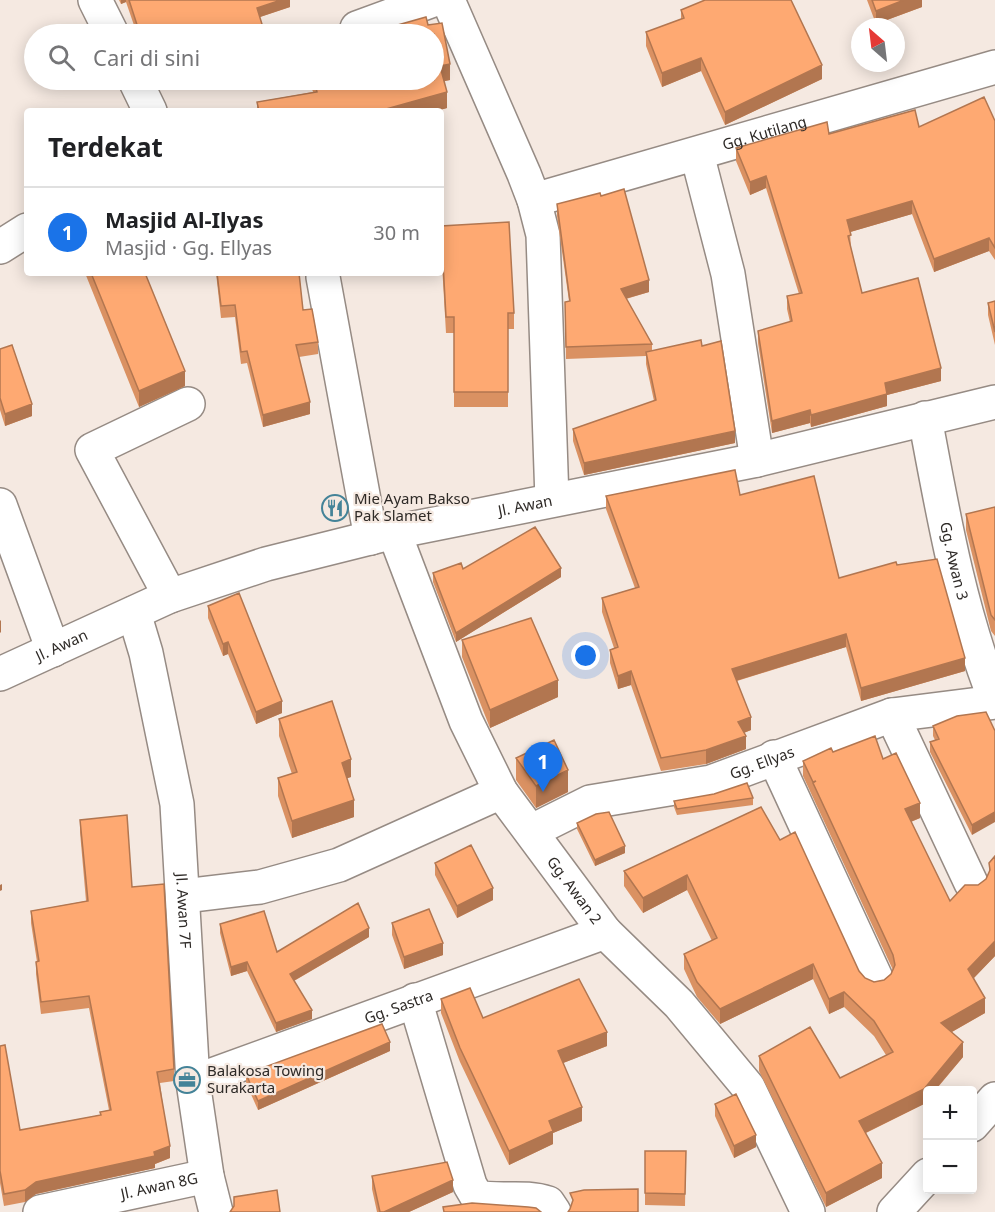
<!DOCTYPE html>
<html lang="id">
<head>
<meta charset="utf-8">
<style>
  :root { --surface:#fff; --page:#f6f6f6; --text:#202124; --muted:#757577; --line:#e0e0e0; --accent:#1a73e8 }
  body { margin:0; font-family:"Noto Sans",sans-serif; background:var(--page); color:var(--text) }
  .controls { position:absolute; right:18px; bottom:18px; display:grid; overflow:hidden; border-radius:6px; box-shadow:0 3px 15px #0003 }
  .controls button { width:54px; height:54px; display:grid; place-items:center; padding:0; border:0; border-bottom:2px solid var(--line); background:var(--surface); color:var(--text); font:30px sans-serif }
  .compass { position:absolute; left:851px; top:18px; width:54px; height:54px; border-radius:50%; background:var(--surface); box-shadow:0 3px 15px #0003; rotate:332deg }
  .you { position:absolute; left:586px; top:656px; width:21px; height:21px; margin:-15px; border:4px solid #fff; border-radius:50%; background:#1a73e8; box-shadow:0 0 0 9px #1a73e833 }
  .badge { display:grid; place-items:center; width:39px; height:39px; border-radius:50%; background:var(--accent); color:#fff; font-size:20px; font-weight:700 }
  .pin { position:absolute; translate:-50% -50px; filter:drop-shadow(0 2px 3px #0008) }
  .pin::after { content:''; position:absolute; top:32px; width:21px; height:18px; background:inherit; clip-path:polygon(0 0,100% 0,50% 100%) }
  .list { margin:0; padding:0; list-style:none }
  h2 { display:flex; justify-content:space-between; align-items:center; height:78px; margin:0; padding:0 24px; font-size:26px }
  h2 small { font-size:20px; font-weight:400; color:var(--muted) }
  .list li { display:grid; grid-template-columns:39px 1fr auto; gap:18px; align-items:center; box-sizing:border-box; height:90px; padding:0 24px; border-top:2px solid var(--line) }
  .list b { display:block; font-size:22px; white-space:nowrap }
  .list p { margin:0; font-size:20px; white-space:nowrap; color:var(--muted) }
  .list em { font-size:20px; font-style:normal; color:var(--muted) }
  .icon { flex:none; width:33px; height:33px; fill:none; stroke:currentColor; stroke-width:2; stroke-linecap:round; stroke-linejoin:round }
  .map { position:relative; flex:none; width:995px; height:1212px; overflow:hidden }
  .search { position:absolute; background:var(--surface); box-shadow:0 3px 15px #0003; left:24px; top:24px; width:420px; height:66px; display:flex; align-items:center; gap:15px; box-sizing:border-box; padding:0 21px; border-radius:33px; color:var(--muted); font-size:22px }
  .panel { position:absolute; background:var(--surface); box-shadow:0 3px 15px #0003; left:24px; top:108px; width:420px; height:168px; border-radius:6px }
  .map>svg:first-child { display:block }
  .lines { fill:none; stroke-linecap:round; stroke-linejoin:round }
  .minor-casing { stroke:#968b84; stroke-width:36 }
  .tertiary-casing { stroke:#968b84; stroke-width:36 }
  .minor { stroke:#fff; stroke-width:33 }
  .tertiary { stroke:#fff; stroke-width:33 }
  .wall { fill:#da9162 }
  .shaded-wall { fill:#b27650 }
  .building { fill:#fea972; stroke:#b27650; stroke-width:1.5 }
  .labels { text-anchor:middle; stroke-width:4.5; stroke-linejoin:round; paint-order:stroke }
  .street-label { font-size:15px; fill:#2e2a27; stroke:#f5e9e1 }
  .poi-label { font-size:15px; fill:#2e2a27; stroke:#f5e9e1; text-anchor:start }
</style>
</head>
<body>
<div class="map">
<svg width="995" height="1212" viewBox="0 0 995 1212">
  <rect width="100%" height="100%" fill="#f5e9e1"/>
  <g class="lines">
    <defs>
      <g id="minor">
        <path d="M 95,0 L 112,34"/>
        <path d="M 448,0 L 524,174 L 534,200 L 543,235 L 552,500"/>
        <path d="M 357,28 L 433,0"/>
        <path d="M 135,80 L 150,111"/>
        <path d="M 697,154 L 728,274 L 757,460"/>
        <path id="s1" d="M 534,200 L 995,67"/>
        <path d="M 0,247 L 27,230"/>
        <path d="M 323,277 L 371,538"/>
        <path id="s2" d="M 925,418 C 943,514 959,608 995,699"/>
        <path d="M 0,505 L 53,650"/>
        <path id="s3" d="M 394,532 L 466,721 L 501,792 L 605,932 L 679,1004 L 748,1087 L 808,1212"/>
        <path d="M 170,596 L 92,450 L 188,404"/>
        <path id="s4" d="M 134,613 L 146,653 L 177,804 L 193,1082 L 207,1176 L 216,1212"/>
        <path id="s5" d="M 0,674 L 170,596 L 266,564 L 394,532 L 757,460 L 995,402"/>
        <path d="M 892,715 L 971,883"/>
        <path d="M 774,757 L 876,978"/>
        <path id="s6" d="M 532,831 L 590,802 L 711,782 L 892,715 L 995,702"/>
        <path d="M 184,896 L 260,887 L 339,865 L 501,792"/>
        <path d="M 415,1000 L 470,1185 L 477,1197 C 501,1202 524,1195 548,1203 L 554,1212"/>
        <path id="s7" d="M 193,1082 L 605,932"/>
        <path id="s8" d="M 40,1212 L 207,1176"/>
      </g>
      <path id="tertiary" d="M 972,1125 L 995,1099
        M 894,1212 L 928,1175"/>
    </defs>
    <!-- minor casing -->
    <use href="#minor" class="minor-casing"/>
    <!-- tertiary casing -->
    <use href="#tertiary" class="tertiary-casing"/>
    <!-- minor -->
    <use href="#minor" class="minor"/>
    <!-- tertiary -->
    <use href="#tertiary" class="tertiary"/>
  </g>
  <!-- wall -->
  <path class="wall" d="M 119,0 L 290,0 L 290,7 L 260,17 L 265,34 L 137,34 L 126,2 L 121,4 Z
    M 867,0 L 922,0 L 922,7 L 876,24 Z
    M 681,10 L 822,79 L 725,125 L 701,71 L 662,87 L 646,46 L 646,32 L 681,19 Z
    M 428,25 L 450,80 L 444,81 L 447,108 L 436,111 L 257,111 L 257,102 L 313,92 L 309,80 L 434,80 Z
    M 995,121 L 995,260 L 989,251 L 934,272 L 912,214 L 850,232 L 851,248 L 862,293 L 941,381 L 887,395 L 887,406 L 811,427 L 810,423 L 772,433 L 758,343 L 758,331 L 790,322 L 787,309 L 787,296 L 799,294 L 766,188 L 750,195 L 736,161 L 736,148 L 829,134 Z
    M 601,196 L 649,292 L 626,299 L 652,344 L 652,351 L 702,346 L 735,443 L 584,475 L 573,441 L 573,429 L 654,401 L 646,364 L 646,356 L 566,359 L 565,302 L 569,301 L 557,216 L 557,204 Z
    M 441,226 L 514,313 L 514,329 L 508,329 L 508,407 L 454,407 L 454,333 L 446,333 L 441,247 Z
    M 85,273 L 145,273 L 185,386 L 139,407 Z
    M 216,273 L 299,273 L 303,310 L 318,342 L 318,354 L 299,357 L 310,414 L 263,427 L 247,363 L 241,364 L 235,317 L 221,318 Z
    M 995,301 L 995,345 L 988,315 L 988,303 Z
    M 0,349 L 32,416 L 5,426 L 0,410 Z
    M 740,495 L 839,578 L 897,565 L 965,671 L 861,701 L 846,647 L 737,681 L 751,730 L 744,733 L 746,749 L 706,764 L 661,771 L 631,685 L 618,689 L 610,663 L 610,650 L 614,648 L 602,612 L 602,598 L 635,588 L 606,509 L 606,496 Z
    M 995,507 L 995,636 L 991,631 L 966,530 L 966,514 Z
    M 463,569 L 561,577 L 456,642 L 433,582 L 433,573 Z
    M 208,606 L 282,713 L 256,724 L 228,654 L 223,656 L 208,618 Z
    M 462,640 L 558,697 L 490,728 L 462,657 Z
    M 279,719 L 351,777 L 347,778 L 354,817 L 292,838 L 278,796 L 278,778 L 292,774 L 279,736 Z
    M 933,726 L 995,731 L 972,835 L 930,752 L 930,742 L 935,740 L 933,736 Z
    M 833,752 L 883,759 L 920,818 L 911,822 L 950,901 L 978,885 L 986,879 L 989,873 L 989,863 L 995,856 L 995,956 L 974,978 L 985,1013 L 952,1032 L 963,1057 L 924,1104 L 866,1133 L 882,1178 L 826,1207 L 759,1071 L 759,1056 L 840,1078 L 886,1055 L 874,1036 L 844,1007 L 829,1014 L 813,979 L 720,1024 L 697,997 L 684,969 L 684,954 L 712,941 L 687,890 L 643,913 L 624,886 L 624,871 L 780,840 L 859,971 L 865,978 L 874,982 L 884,980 L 891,974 L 893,970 L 803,776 L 803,761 Z
    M 516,758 L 568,792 L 536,808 L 516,780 Z
    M 753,798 L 753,805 L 677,815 L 674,807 L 674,801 Z
    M 80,820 L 132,887 L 174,1069 L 174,1081 L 160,1083 L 170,1158 L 155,1164 L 155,1168 L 36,1194 L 25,1202 L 4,1206 L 0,1183 L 0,1046 L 20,1130 L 100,1115 L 100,1112 L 109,1110 L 89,1008 L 41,1014 L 36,974 L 36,962 L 37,962 L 31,923 L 31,911 L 86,901 L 80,832 Z
    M 577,823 L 625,853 L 595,866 L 577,829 Z
    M 435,863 L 493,900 L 457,918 L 435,875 Z
    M 392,923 L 443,955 L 404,969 L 392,935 Z
    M 220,924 L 277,952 L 369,937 L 294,981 L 312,1019 L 276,1032 L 247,971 L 231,976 L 220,933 Z
    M 441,999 L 483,1018 L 607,1046 L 563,1063 L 582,1121 L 553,1133 L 553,1144 L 509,1165 L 460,1062 L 441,1013 Z
    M 390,1051 L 258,1110 L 246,1083 L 246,1074 Z
    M 715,1104 L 756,1147 L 734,1158 L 715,1116 Z
    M 645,1151 L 686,1151 L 685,1206 L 645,1205 Z
    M 372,1176 L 453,1192 L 409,1212 L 377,1212 L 372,1189 Z"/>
  <!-- shaded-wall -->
  <path class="shaded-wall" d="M 121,0 L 126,0 L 126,2 L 121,4 Z
    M 281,0 L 290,0 L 290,7 L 257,18 L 257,8 Z
    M 904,0 L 922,0 L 922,7 L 876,24 L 876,11 Z
    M 701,58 L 701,71 L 662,87 L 662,73 Z
    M 450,64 L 450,80 L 440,82 L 440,66 Z
    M 822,65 L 822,79 L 725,125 L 725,112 Z
    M 447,92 L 447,108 L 436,111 L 379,111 Z
    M 766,176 L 766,188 L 750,195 L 750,182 Z
    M 912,201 L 912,214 L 847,233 L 847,220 Z
    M 989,238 L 989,251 L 934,272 L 934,259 Z
    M 649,280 L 649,292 L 621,300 L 621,289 Z
    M 941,368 L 941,381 L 887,395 L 887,406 L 811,427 L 811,415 L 885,383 Z
    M 185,371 L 185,386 L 139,407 L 139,391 Z
    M 310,402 L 310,414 L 263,427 L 263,415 Z
    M 32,404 L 32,416 L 5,426 L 5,414 Z
    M 810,410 L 810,423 L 772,433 L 772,421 Z
    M 735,431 L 735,443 L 584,475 L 584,463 Z
    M 561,568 L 561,577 L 456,642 L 456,633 Z
    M 1,620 L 1,632 L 0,633 L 0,621 Z
    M 846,634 L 846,647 L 732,682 L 732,669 Z
    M 228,642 L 228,654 L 223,656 L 223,644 Z
    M 965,658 L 965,671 L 861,701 L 861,688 Z
    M 631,671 L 631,685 L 618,689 L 618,676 Z
    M 558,680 L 558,697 L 490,728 L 490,710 Z
    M 282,701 L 282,713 L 256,724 L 256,712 Z
    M 751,717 L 751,730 L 738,735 L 738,722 Z
    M 746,736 L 746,749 L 706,764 L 706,750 Z
    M 351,759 L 351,777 L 342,780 L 342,763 Z
    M 568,770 L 568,792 L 536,808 L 536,786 Z
    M 354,800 L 354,817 L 292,838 L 292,821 Z
    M 920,803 L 920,818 L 905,824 L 905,809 Z
    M 995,812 L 995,822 L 972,835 L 972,825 Z
    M 625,846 L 625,853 L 595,866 L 595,860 Z
    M 687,875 L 687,890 L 643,913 L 643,898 Z
    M 2,884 L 2,890 L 0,891 L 0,885 Z
    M 493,888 L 493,900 L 457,918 L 457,906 Z
    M 369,928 L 369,937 L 290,983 L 290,974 Z
    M 995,941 L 995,956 L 968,984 L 968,969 Z
    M 443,943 L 443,955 L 404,969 L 404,957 Z
    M 247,962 L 247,971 L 231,976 L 231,967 Z
    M 813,964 L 813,979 L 720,1024 L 720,1009 Z
    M 844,992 L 844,1007 L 829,1014 L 829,999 Z
    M 985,998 L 985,1013 L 941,1038 L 941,1023 Z
    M 312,1010 L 312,1019 L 276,1032 L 276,1023 Z
    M 607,1032 L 607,1046 L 558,1065 L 558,1051 Z
    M 390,1042 L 390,1051 L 258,1110 L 258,1101 Z
    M 963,1042 L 963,1057 L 935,1090 L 927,1090 L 927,1100 L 924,1104 L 859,1136 L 859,1121 Z
    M 582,1107 L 582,1121 L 553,1133 L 553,1144 L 509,1165 L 509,1151 L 549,1121 Z
    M 756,1135 L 756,1147 L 734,1158 L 734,1146 Z
    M 170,1146 L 170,1158 L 155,1164 L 155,1168 L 36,1194 L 25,1202 L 25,1190 L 36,1182 L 154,1152 Z
    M 882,1163 L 882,1178 L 826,1207 L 826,1193 Z
    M 453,1180 L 453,1192 L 409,1212 L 384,1212 Z"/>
  <!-- building -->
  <path class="building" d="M 129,0 L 281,0 L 257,8 L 265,34 L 140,34 Z
    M 705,0 L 791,0 L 822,65 L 725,112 L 701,58 L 662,73 L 646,32 L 684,18 L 681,10 Z
    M 872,0 L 904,0 L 876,11 Z
    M 426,17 L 428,25 L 442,23 L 450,64 L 440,66 L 447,92 L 379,111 L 259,111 L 257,102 L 317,92 L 314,80 L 434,80 L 434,34 L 366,34 Z
    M 984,97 L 995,121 L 995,248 L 989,238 L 934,259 L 912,201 L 847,220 L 851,235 L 848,236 L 862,293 L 918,278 L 941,368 L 885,383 L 887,394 L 811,415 L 810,410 L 772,421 L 758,331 L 792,321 L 787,296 L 802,293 L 766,176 L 750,182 L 736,148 L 827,122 L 829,134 L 915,110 L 919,127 Z
    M 624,189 L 649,280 L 621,289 L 652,344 L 566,347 L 565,302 L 570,301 L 557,204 L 600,193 L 601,196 Z
    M 509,222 L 514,313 L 508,313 L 508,392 L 454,392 L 454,317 L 446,317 L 441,226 Z
    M 91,273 L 145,273 L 185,371 L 139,391 Z
    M 217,273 L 299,273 L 303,310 L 312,309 L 318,342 L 296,345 L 310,402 L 263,415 L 247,351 L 241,352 L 235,305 L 221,306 Z
    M 995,301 L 995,332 L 988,303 Z
    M 701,340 L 702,346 L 721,341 L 735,431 L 584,463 L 573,429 L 656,400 L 646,352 Z
    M 12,345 L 32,404 L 5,414 L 0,398 L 0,349 Z
    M 735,470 L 740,495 L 814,476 L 839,578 L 896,562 L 897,565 L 937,559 L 965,658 L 861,688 L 846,634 L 732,669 L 751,717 L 738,722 L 746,736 L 706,750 L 661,758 L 631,671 L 618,676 L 610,650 L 618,647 L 602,598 L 639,587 L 606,496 Z
    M 995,507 L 995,620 L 991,615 L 966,514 Z
    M 535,527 L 561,568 L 456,633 L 433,573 L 461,563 L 463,569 Z
    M 239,593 L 282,701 L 256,712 L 228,642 L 223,644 L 208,606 Z
    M 531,618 L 558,680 L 490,710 L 462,640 Z
    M 332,701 L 351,759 L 342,763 L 354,800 L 292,821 L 278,778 L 297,772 L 279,719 Z
    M 986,712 L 995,731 L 995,812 L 972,825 L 930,742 L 939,739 L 933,726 L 957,716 Z
    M 875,736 L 883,759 L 896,753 L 920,803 L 905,809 L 950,901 L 965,885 L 978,885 L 986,879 L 990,870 L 989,863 L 995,856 L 995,941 L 968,969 L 985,998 L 941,1023 L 963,1042 L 924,1089 L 859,1121 L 882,1163 L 826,1193 L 759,1056 L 810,1027 L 840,1078 L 893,1052 L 874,1021 L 844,992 L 829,999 L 813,964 L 720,1009 L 697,982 L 684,954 L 717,938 L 687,875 L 643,898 L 624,871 L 761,807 L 780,840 L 795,832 L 859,971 L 865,978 L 874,982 L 884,980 L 891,974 L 895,965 L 893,955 L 813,783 L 816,781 L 813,782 L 803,761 L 831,748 L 833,752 Z
    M 554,740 L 568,770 L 536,786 L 516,758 Z
    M 747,783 L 753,798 L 677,809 L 674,801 L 714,794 Z
    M 609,812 L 625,846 L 595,860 L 577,823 L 596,814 Z
    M 127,815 L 132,887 L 164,884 L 174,1069 L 157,1072 L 170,1146 L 154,1152 L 155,1156 L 36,1182 L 25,1190 L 4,1194 L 0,1171 L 0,1046 L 5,1045 L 20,1130 L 101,1115 L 100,1112 L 111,1110 L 89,996 L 41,1002 L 36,962 L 39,961 L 31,911 L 88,901 L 80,820 Z
    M 471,845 L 493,888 L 457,906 L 435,863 Z
    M 358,903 L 369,928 L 290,974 L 312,1010 L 276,1023 L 247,962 L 231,967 L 220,924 L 264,911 L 277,952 Z
    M 429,909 L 443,943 L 404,957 L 392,923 Z
    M 579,979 L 607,1032 L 558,1051 L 582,1107 L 549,1121 L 553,1131 L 509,1151 L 460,1048 L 441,999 L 470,988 L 483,1018 Z
    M 382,1024 L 390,1042 L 258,1101 L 246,1074 Z
    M 736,1094 L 756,1135 L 734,1146 L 715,1104 Z
    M 645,1151 L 686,1151 L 685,1194 L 645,1193 Z
    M 447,1162 L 453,1180 L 384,1212 L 380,1212 L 372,1176 Z
    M 638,1189 L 638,1212 L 568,1212 L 570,1209 L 573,1200 L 570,1193 L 584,1190 Z
    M 277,1190 L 280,1212 L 230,1212 L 234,1206 L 234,1197 Z
    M 472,1203 L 528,1207 L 536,1208 L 541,1212 L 444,1212 L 443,1207 Z"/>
  <!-- icons -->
  <defs>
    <symbol id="restaurant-ring" viewBox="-11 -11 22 22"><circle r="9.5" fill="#f5e9e1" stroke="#448398" stroke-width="1.5"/><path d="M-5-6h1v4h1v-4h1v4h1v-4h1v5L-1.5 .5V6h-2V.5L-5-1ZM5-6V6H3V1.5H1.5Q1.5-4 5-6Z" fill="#448398"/></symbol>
    <symbol id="office-ring" viewBox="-11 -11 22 22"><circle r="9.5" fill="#f5e9e1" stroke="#448398" stroke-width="1.5"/><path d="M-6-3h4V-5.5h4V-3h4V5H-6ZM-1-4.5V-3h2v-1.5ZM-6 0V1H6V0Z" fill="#448398"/></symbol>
  </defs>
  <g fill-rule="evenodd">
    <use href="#restaurant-ring" x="320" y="493" width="30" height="30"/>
    <use href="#office-ring" x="172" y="1065" width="30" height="30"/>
  </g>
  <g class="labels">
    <!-- street labels -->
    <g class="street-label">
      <text dy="5" stroke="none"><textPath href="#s1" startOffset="240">Gg. Kutilang</textPath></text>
      <text dy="5" stroke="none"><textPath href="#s5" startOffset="554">Jl. Awan</textPath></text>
      <text dy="5" stroke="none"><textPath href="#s2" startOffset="146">Gg. Awan 3</textPath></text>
      <text dy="5" stroke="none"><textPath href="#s5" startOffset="68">Jl. Awan</textPath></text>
      <text dy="5" stroke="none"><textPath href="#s6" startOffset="242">Gg. Ellyas</textPath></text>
      <text dy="5" stroke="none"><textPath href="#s3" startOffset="404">Gg. Awan 2</textPath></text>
      <text dy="5" stroke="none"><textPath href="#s4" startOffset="303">Jl. Awan 7F</textPath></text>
      <text dy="5" stroke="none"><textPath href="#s7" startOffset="219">Gg. Sastra</textPath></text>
      <text dy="5" stroke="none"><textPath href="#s8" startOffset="122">Jl. Awan 8G</textPath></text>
    </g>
    <!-- poi labels -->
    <g class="poi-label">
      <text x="354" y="504">Mie Ayam Bakso<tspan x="354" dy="17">Pak Slamet</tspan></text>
      <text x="207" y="1076">Balakosa Towing<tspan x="207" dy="17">Surakarta</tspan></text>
    </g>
  </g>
</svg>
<div class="controls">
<button>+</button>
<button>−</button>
</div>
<svg class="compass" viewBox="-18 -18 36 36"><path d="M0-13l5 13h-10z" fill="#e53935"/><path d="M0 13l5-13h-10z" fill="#757577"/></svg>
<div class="you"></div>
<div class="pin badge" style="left:543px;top:792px">1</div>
<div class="search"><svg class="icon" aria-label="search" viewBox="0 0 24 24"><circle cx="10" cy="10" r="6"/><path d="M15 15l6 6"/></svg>Cari di sini</div>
<section class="panel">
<h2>Terdekat<small></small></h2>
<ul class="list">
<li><span class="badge">1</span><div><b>Masjid Al-Ilyas</b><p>Masjid · Gg. Ellyas</p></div><em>30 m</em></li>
</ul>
</section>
</div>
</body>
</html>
